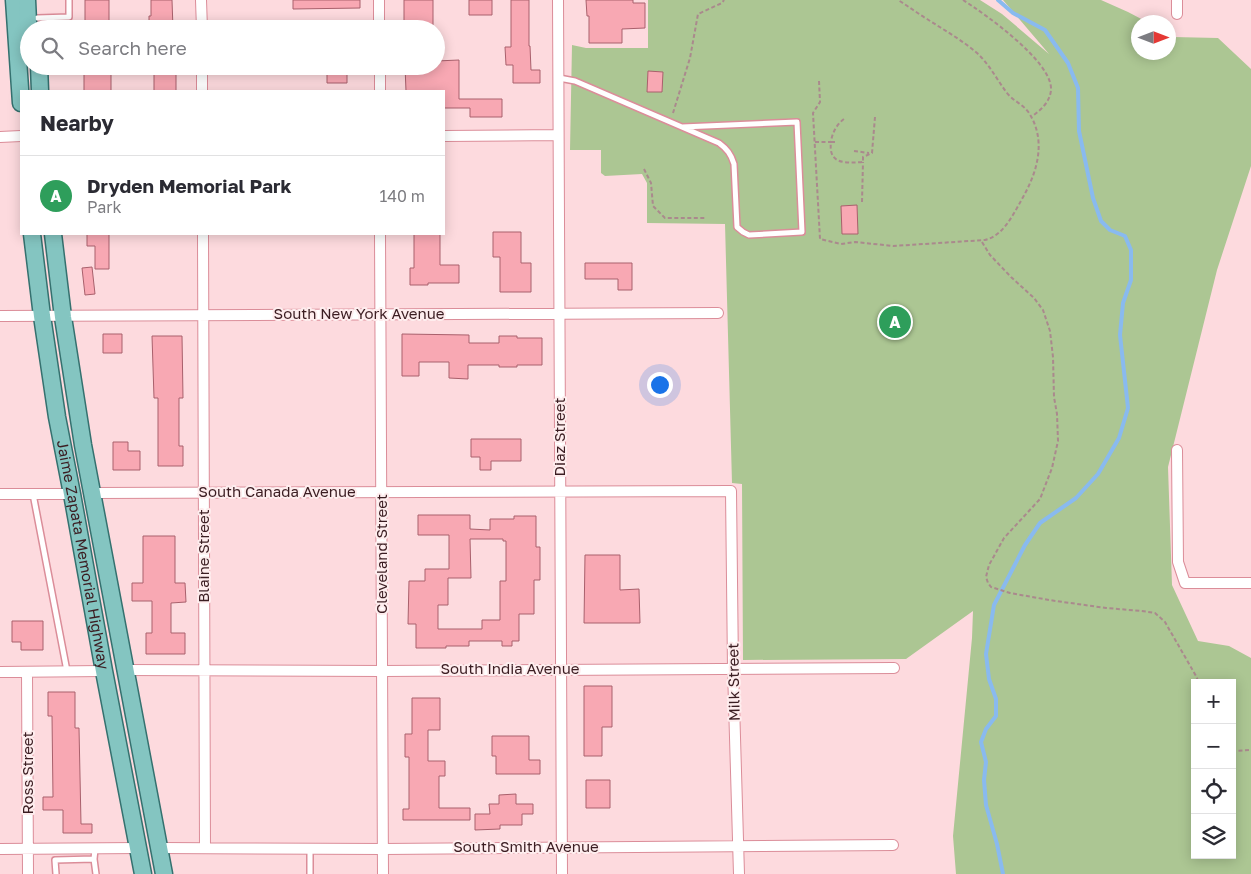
<!DOCTYPE html>
<html lang="en">
<head>
<meta charset="utf-8">
<style>
  :root { --surface:#fff; --page:#f7f7f7; --text:#2b2b33; --muted:#7c7c81; --line:#e1e1e2; --accent:#1f6b67 }
  body { margin:0; font-family:"Golos Text",sans-serif; background:var(--page); color:var(--text) }
  .controls { position:absolute; right:15px; bottom:15px; display:grid; overflow:hidden; border-radius:0px; box-shadow:0 2px 12px #0003 }
  .controls button { width:45px; height:45px; display:grid; place-items:center; padding:0; border:0; border-bottom:1px solid var(--line); background:var(--surface); color:var(--text); font:25px sans-serif }
  .compass { position:absolute; left:1131px; top:15px; width:45px; height:45px; border-radius:50%; background:var(--surface); box-shadow:0 2px 12px #0003; rotate:90deg }
  .you { position:absolute; left:659px; top:384px; width:18px; height:18px; margin:-12px; border:4px solid #fff; border-radius:50%; background:#1a73e8; box-shadow:0 0 0 8px #1a73e833 }
  .badge { display:grid; place-items:center; width:32px; height:32px; border-radius:50%; background:var(--accent); color:#fff; font-size:16px; font-weight:700 }
  .pin { position:absolute; translate:-50% -50%; border:2px solid #fff; box-shadow:0 1px 5px #0006 }
  .list { margin:0; padding:0; list-style:none }
  h2 { display:flex; justify-content:space-between; align-items:center; height:65px; margin:0; padding:0 20px; font-size:21px }
  h2 small { font-size:16px; font-weight:400; color:var(--muted) }
  .list li { display:grid; grid-template-columns:32px 1fr auto; gap:15px; align-items:center; box-sizing:border-box; height:80px; padding:0 20px; border-top:1px solid var(--line) }
  .list b { display:block; font-size:19px; white-space:nowrap }
  .list p { margin:0; font-size:16px; white-space:nowrap; color:var(--muted) }
  .list em { font-size:16px; font-style:normal; color:var(--muted) }
  .icon { flex:none; width:28px; height:28px; fill:none; stroke:currentColor; stroke-width:2; stroke-linecap:round; stroke-linejoin:round }
  .map { position:relative; flex:none; width:1251px; height:874px; overflow:hidden }
  .search { position:absolute; background:var(--surface); box-shadow:0 2px 12px #0003; left:20px; top:20px; width:425px; height:55px; display:flex; align-items:center; gap:12px; box-sizing:border-box; padding:0 18px; border-radius:28px; color:var(--muted); font-size:19px }
  .panel { position:absolute; background:var(--surface); box-shadow:0 2px 12px #0003; left:20px; top:90px; width:425px; height:145px; border-radius:0px }
  .map>svg:first-child { display:block }
  .green { fill:#acc693; fill-rule:evenodd }
  .lines { fill:none; stroke-linecap:round; stroke-linejoin:round }
  .stream { stroke:#89baef; stroke-width:4 }
  .building { fill:#f8a8b3; stroke:#a9606c; fill-rule:evenodd }
  .service-casing { stroke:#db8d99; stroke-width:8 }
  .minor-casing { stroke:#db8d99; stroke-width:12 }
  .primary-casing { stroke:#35716f; stroke-width:19 }
  .path { stroke:#aa898d; stroke-width:2; stroke-dasharray:4 2.5; stroke-linecap:butt }
  .service { stroke:#fff; stroke-width:5 }
  .minor { stroke:#fff; stroke-width:10 }
  .primary { stroke:#84c5c1; stroke-width:16 }
  .labels { text-anchor:middle; stroke-width:4; stroke-linejoin:round; paint-order:stroke }
  .street-label { font-size:15px; fill:#3b1d22; stroke:#feedee }
</style>
</head>
<body>
<div class="map">
<svg width="1251" height="874" viewBox="0 0 1251 874">
  <rect width="100%" height="100%" fill="#fddade"/>
  <!-- green -->
  <path class="green" d="M 648,0 L 980,0 L 1002,14 L 1049,54 L 1003,0 L 1101,0 L 1128,12 L 1147,22 L 1138,22 L 1138,52 L 1168,52 L 1169,35 L 1173,37 L 1218,38 L 1251,69 L 1251,166 L 1217,270 L 1168,467 L 1172,585 L 1198,641 L 1229,646 L 1251,658 L 1251,874 L 956,874 L 953,836 L 972,638 L 973,611 L 906,659 L 743,660 L 742,484 L 732,483 L 725,224 L 647,223 L 647,183 L 642,174 L 605,176 L 601,173 L 601,150 L 570,150 L 572,45 L 586,48 L 648,48 ZM 1195,683 L 1232,683 L 1232,855 L 1195,855 Z"/>
  <g class="lines">
    <!-- stream -->
    <path class="stream" d="M 998,0 L 1013,13 L 1045,30 L 1068,63 L 1078,88 L 1079,131 L 1093,198 L 1101,221 L 1110,230 L 1125,236 L 1131,250 L 1131,280 L 1123,303 L 1120,335 L 1128,408 L 1119,438 L 1098,474 L 1076,498 L 1040,523 L 1025,545 L 994,605 L 986,654 L 989,679 L 996,699 L 996,716 L 986,729 L 981,742 L 986,762 L 984,780 L 986,805 L 997,844 L 1003,874"/>
  </g>
  <!-- building -->
  <path class="building" d="M 85,0 L 109,0 L 109,29 L 85,29 Z
    M 151,0 L 172,0 L 173,29 L 149,29 L 149,16 L 151,16 Z
    M 293,0 L 360,0 L 360,8 L 293,9 Z
    M 404,0 L 433,0 L 433,29 L 404,29 Z
    M 469,0 L 492,0 L 492,15 L 469,15 Z
    M 511,0 L 529,0 L 529,46 L 530,46 L 531,70 L 540,70 L 540,83 L 513,83 L 513,65 L 506,65 L 505,47 L 511,47 Z
    M 586,0 L 633,0 L 633,3 L 645,3 L 645,28 L 622,29 L 622,43 L 589,43 L 589,16 L 587,16 Z
    M 459,60 L 459,99 L 502,99 L 502,117 L 470,117 L 470,108 L 444,108 L 444,91 L 406,91 L 405,66 L 436,66 L 436,61 Z
    M 84,66 L 111,66 L 111,91 L 84,91 Z
    M 154,66 L 176,66 L 176,91 L 154,91 Z
    M 327,66 L 347,66 L 347,83 L 327,83 Z
    M 648,71 L 663,72 L 662,92 L 647,92 Z
    M 857,205 L 858,234 L 842,234 L 841,206 Z
    M 493,232 L 521,232 L 521,263 L 531,263 L 531,292 L 500,292 L 500,257 L 493,257 Z
    M 87,234 L 109,234 L 109,269 L 95,269 L 95,246 L 87,246 Z
    M 414,234 L 440,234 L 440,265 L 459,265 L 459,283 L 428,283 L 428,285 L 410,285 L 410,268 L 414,268 Z
    M 585,263 L 632,263 L 632,290 L 618,290 L 618,279 L 585,279 Z
    M 92,267 L 95,294 L 85,295 L 82,268 Z
    M 103,334 L 122,334 L 122,353 L 103,353 Z
    M 402,334 L 469,335 L 469,343 L 499,343 L 499,336 L 517,336 L 517,338 L 542,338 L 542,365 L 517,365 L 517,367 L 499,367 L 499,365 L 468,365 L 468,379 L 449,378 L 449,362 L 419,362 L 419,376 L 402,376 Z
    M 152,336 L 182,336 L 183,398 L 179,398 L 179,446 L 183,446 L 183,466 L 158,466 L 158,398 L 154,398 Z
    M 471,439 L 521,439 L 521,461 L 491,461 L 491,470 L 480,470 L 480,457 L 471,457 Z
    M 113,442 L 128,442 L 128,451 L 140,451 L 140,470 L 113,470 Z
    M 418,515 L 470,515 L 470,529 L 490,530 L 490,519 L 514,519 L 514,516 L 536,516 L 536,547 L 540,547 L 540,580 L 534,580 L 534,614 L 519,614 L 519,641 L 512,641 L 512,646 L 502,646 L 502,641 L 469,641 L 469,646 L 446,646 L 446,648 L 416,648 L 416,624 L 408,624 L 409,581 L 425,581 L 425,569 L 449,569 L 449,535 L 418,535 ZM 470,539 L 503,539 L 503,541 L 506,541 L 506,581 L 500,581 L 500,620 L 482,620 L 482,629 L 438,629 L 438,605 L 448,605 L 448,578 L 471,578 Z
    M 143,536 L 175,536 L 175,583 L 185,583 L 186,602 L 171,603 L 171,633 L 185,633 L 185,654 L 146,654 L 146,633 L 152,633 L 152,601 L 132,601 L 132,583 L 143,583 Z
    M 585,555 L 620,555 L 620,590 L 639,589 L 640,623 L 584,623 Z
    M 12,621 L 43,621 L 43,650 L 21,650 L 21,642 L 12,642 Z
    M 584,686 L 612,686 L 612,727 L 602,727 L 602,756 L 584,756 Z
    M 48,692 L 75,692 L 75,728 L 79,728 L 81,824 L 92,824 L 92,833 L 63,833 L 63,810 L 43,810 L 43,797 L 53,797 L 52,716 L 48,716 Z
    M 412,698 L 440,698 L 440,730 L 428,730 L 428,761 L 445,761 L 445,776 L 439,776 L 439,808 L 470,808 L 470,820 L 403,820 L 403,809 L 409,809 L 409,757 L 405,757 L 405,734 L 412,734 Z
    M 492,736 L 529,736 L 529,760 L 540,760 L 540,774 L 496,774 L 496,756 L 492,756 Z
    M 586,780 L 610,780 L 610,808 L 586,808 Z
    M 516,794 L 516,804 L 533,804 L 533,814 L 522,814 L 522,825 L 500,825 L 500,829 L 475,830 L 475,814 L 490,814 L 489,804 L 499,804 L 499,795 Z"/>
  <g class="lines">
    <defs>
      <path id="service" d="M 37,18 L 69,17 L 69,0
        M 559,78 L 575,81 L 719,143 C 727,149 731,154 734,164 L 737,227 L 743,232 L 749,235 L 802,232 L 797,122 L 682,127
        M 33,494 L 67,671
        M 95,849 L 94,859 L 96,874
        M 56,874 L 55,860 L 94,859
        M 310,874 L 310,848"/>
      <path id="minor" d="M 201,0 L 202,29
        M 379,0 L 379,29
        M 558,0 L 562,874
        M 1177,0 L 1177,14
        M 202,66 L 202,91
        M 380,66 L 380,91
        M 444,136 L 558,135
        M 0,137 L 21,136
        M 203,234 L 205,848
        M 380,234 L 383,874
        M 0,316 L 718,313
        M 1177,450 L 1178,562 L 1185,583 L 1251,583
        M 93,493 L 731,491 L 733,669 L 739,874
        M 0,494 L 72,494
        M 126,670 L 383,671 L 894,668
        M 0,672 L 104,671
        M 27,672 L 28,874
        M 160,848 L 384,849 L 893,845
        M 0,849 L 139,848"/>
      <g id="primary">
        <path d="M 14,0 L 21,103"/>
        <path d="M 27,0 L 29,44"/>
        <path d="M 39,66 L 40,91"/>
        <path id="s1" d="M 32,234 L 42,316 L 57,417 L 72,494 L 104,671 L 143,874"/>
        <path d="M 53,234 L 63,317 L 83,445 L 164,874"/>
      </g>
    </defs>
    <!-- service casing -->
    <use href="#service" class="service-casing"/>
    <!-- minor casing -->
    <use href="#minor" class="minor-casing"/>
    <!-- primary casing -->
    <use href="#primary" class="primary-casing"/>
    <!-- path -->
    <path class="path" d="M 963,0 C 985,14 1053,62 1051,90 C 1050,102 1041,110 1031,117
      M 819,81 L 820,102 L 813,113 L 820,239 L 841,244 L 855,242 L 893,246 L 985,240 C 1003,236 1013,215 1022,199 C 1037,173 1047,141 1029,113 C 1023,104 1013,101 1007,93 C 997,80 990,65 977,53 C 962,40 944,30 927,19 C 917,13 908,6 898,0
      M 673,113 L 690,58 L 698,14 L 722,3 L 724,0
      M 815,142 L 831,142 C 832,133 837,124 844,119
      M 835,142 L 831,142 C 828,165 846,163 863,162 L 863,157 L 872,153 L 875,117
      M 854,151 L 869,153
      M 644,169 L 651,183 L 653,206 L 665,218 L 706,218
      M 862,202 L 863,162
      M 982,242 L 990,255 L 1011,277 L 1034,298 L 1043,310 L 1050,331 L 1053,357 L 1054,397 L 1057,414 L 1058,441 L 1052,468 L 1040,499 L 1004,538 L 989,565 L 986,577 L 988,583 L 991,587 L 1010,593 L 1049,600 L 1106,608 L 1142,611 L 1155,613 L 1165,622 L 1196,676 L 1199,683
      M 1195,724 L 1194,732 L 1195,737
      M 1232,751 L 1251,750"/>
    <!-- service -->
    <use href="#service" class="service"/>
    <!-- minor -->
    <use href="#minor" class="minor"/>
    <!-- primary -->
    <use href="#primary" class="primary"/>
  </g>
  <g class="labels">
    <!-- street labels -->
    <g class="street-label">
      <text x="359" y="319">South New York Avenue</text>
      <text transform="translate(560 437) rotate(-90)" y="5">Diaz Street</text>
      <text x="277" y="497">South Canada Avenue</text>
      <text transform="translate(382 554) rotate(-90)" y="5">Cleveland Street</text>
      <text dy="5" stroke="none"><textPath href="#s1" startOffset="325">Jaime Zapata Memorial Highway</textPath></text>
      <text transform="translate(204 556) rotate(-90)" y="5">Blaine Street</text>
      <text x="510" y="674">South India Avenue</text>
      <text transform="translate(734 682) rotate(-91)" y="5">Milk Street</text>
      <text transform="translate(28 773) rotate(-90)" y="5">Ross Street</text>
      <text x="526" y="852">South Smith Avenue</text>
    </g>
  </g>
</svg>
<div class="controls">
<button>+</button>
<button>−</button>
<button><svg class="icon" aria-label="locate" viewBox="0 0 24 24"><circle cx="12" cy="12" r="6"/><path d="M12 2v4M12 18v4M2 12h4M18 12h4"/></svg></button>
<button><svg class="icon" aria-label="layers" viewBox="0 0 24 24"><path d="M12 4l9 5-9 5-9-5zM3 14l9 5 9-5"/></svg></button>
</div>
<svg class="compass" viewBox="-18 -18 36 36"><path d="M0-13l5 13h-10z" fill="#e53935"/><path d="M0 13l5-13h-10z" fill="#7c7c81"/></svg>
<div class="you"></div>
<div class="pin badge" style="left:895px;top:322px;background:#2e9e5b">A</div>
<div class="search"><svg class="icon" aria-label="search" viewBox="0 0 24 24"><circle cx="10" cy="10" r="6"/><path d="M15 15l6 6"/></svg>Search here</div>
<section class="panel">
<h2>Nearby<small></small></h2>
<ul class="list">
<li><span class="badge" style="background:#2e9e5b">A</span><div><b>Dryden Memorial Park</b><p>Park</p></div><em>140 m</em></li>
</ul>
</section>
</div>
</body>
</html>
